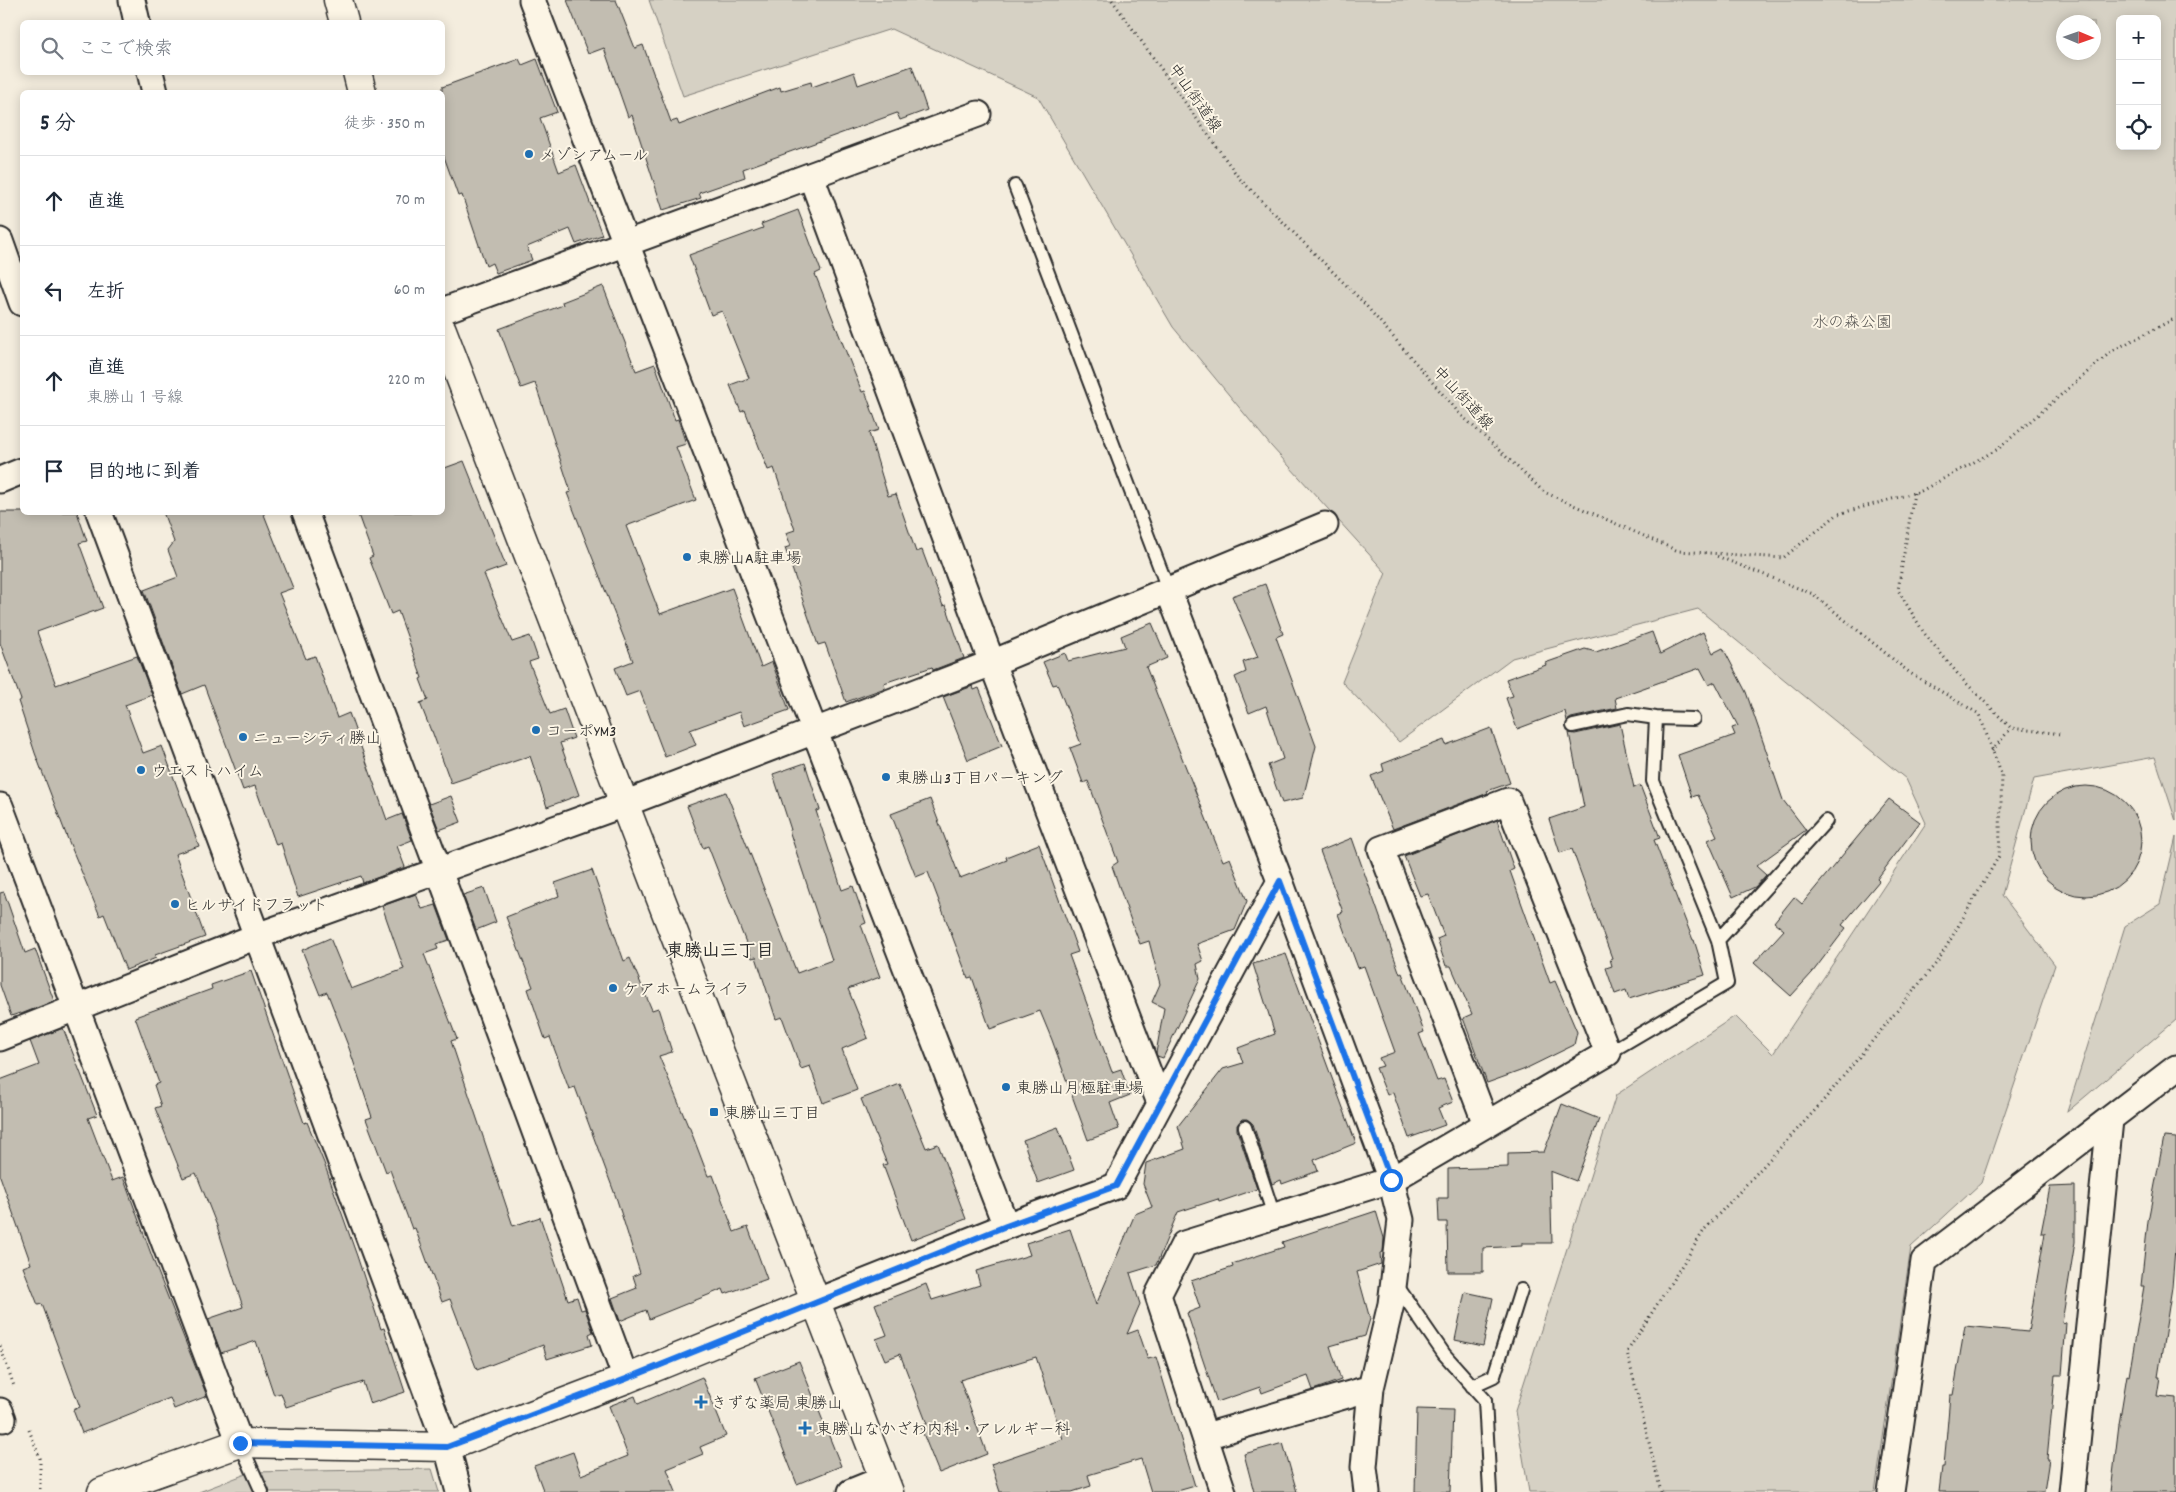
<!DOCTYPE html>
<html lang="ja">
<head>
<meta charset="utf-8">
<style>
  :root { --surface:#fff; --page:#f6f6f7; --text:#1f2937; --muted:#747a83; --line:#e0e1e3 }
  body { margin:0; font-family:Dekko,"Klee One",sans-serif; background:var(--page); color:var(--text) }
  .controls { position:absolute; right:15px; top:15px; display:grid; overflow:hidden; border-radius:8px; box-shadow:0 2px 12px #0003 }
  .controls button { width:45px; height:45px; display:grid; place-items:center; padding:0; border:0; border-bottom:1px solid var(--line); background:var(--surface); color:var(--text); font:25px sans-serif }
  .compass { position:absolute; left:2056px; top:15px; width:45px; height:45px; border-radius:50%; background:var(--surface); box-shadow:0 2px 12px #0003; rotate:92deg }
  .stop { position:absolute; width:15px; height:15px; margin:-11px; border:4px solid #1a73e8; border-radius:50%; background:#fff }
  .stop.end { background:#1a73e8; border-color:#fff; box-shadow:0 1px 5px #0008 }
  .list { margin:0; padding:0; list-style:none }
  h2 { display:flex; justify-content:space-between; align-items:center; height:65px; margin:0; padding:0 20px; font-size:21px }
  h2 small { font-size:16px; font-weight:400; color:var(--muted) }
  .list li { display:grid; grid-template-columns:32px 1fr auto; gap:15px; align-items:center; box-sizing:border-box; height:90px; padding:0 20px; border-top:1px solid var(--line) }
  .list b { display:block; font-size:19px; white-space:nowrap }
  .list p { margin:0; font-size:16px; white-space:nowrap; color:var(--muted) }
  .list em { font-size:16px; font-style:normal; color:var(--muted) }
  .icon { flex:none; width:28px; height:28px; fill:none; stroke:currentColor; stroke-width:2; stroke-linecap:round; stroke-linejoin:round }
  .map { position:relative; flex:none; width:2176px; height:1492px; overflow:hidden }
  .search { position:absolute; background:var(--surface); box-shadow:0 2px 12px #0003; left:20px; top:20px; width:425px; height:55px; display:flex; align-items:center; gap:12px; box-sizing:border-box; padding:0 18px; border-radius:8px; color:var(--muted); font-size:19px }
  .panel { position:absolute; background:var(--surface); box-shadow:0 2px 12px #0003; left:20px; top:90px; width:425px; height:425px; border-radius:8px }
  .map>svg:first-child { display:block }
  .green { fill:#d6d1c4; stroke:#807e78; fill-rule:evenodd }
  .building { fill:#c2bdb1; stroke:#2b2b2b }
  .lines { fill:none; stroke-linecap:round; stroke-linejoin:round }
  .lane-casing { stroke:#2b2b2b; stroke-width:16 }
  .street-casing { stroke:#2b2b2b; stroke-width:29 }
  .secondary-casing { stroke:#2b2b2b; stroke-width:31 }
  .path { stroke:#2b2b2b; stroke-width:3; stroke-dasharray:1 4; stroke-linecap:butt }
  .lane { stroke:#fcf5e5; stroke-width:12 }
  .street { stroke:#fcf5e5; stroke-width:25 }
  .secondary { stroke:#fcf5e5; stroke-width:28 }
  .route { stroke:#1a73e8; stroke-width:6 }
  .poi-dot { fill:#1f6fb2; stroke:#fcf5e5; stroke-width:2 }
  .labels { text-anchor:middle; stroke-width:4; stroke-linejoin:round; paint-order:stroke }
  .street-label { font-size:16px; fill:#2b2b2b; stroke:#fcf5e5 }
  .poi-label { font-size:16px; fill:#2b2b2b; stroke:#fcf5e5; text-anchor:start }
  .park-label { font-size:16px; fill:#565451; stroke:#fcf5e5 }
  .neighbourhood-label { font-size:18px; font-weight:bold; fill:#2b2b2b; stroke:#fcf5e5 }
</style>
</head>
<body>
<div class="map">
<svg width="2176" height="1492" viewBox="0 0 2176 1492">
  <rect width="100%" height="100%" fill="#f4edde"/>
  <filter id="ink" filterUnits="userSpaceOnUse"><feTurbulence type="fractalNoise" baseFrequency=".02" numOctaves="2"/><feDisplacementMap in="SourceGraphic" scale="10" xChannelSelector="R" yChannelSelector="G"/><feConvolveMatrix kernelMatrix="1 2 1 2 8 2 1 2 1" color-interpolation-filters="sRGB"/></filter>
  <g filter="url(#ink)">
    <!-- green -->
    <path class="green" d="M 649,0 L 2176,0 L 2176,821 L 2155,757 L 2034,779 L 2002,895 L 2055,965 L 1981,1183 L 1911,1247 L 1875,1492 L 1529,1492 L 1515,1411 L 1616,1095 L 1735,1016 L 1773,1054 L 1926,823 L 1906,779 L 1698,609 L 1512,658 L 1399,742 L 1342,682 L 1386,573 L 1271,446 L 1173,327 L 1038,97 L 891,29 L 683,96 ZM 2120,19 L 2157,19 L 2157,146 L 2120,146 ZM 2094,22 L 2094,52 L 2064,52 L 2064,22 Z
      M 2176,837 L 2176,1020 L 2067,1112 L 2125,926 L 2160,904 Z
      M 432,1469 L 439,1492 L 199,1492 L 251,1472 Z"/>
    <!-- building -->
    <path class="building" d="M 567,0 L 616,0 L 635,48 L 643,45 L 671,122 L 677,120 L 679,125 L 780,87 L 781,91 L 811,82 L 812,87 L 854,72 L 858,85 L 912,66 L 927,110 L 900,120 L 897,113 L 743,169 L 745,177 L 699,193 L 701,198 L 663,210 L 632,115 L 628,117 L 604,48 L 588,54 Z
      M 519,59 L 522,65 L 537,59 L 557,112 L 540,118 L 559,172 L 576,165 L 602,235 L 576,244 L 570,229 L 527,247 L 532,260 L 496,273 L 492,263 L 486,266 L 462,195 L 458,196 L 442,151 L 442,87 Z
      M 798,210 L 821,271 L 815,274 L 862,392 L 865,391 L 879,430 L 869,433 L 888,496 L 896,494 L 916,552 L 922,550 L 943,606 L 946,605 L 964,658 L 933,670 L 932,667 L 884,683 L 885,688 L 846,702 L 825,643 L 818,645 L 785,548 L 791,546 L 786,533 L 795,530 L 774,468 L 768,470 L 745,410 L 741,412 L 730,385 L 749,378 L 722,311 L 711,315 L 689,255 L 763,228 L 761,224 Z
      M 603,286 L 636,371 L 655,364 L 675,420 L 678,419 L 686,444 L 676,447 L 696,500 L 626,526 L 660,614 L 732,588 L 761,667 L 772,662 L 789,710 L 744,726 L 739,712 L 690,730 L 696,745 L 665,757 L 640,691 L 626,696 L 615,668 L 633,661 L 567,493 L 571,492 L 535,383 L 521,388 L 499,329 L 563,305 L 562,302 Z
      M 464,461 L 506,566 L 484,574 L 512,642 L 530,636 L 538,659 L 529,662 L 550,714 L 564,709 L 574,738 L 560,743 L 579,795 L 547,807 L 530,756 L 451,783 L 432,731 L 431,731 L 420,703 L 428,700 L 420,679 L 422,678 L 398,611 L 391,614 L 369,558 L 373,556 L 357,512 L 442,512 L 442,469 Z
      M 0,512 L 77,512 L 87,541 L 79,543 L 103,608 L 37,632 L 56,685 L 137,656 L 152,695 L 125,705 L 143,753 L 162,746 L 199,846 L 175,854 L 205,937 L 155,955 L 156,958 L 126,970 L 104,914 L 100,916 L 67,837 L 35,753 L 18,701 L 21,700 L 0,643 Z
      M 163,512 L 263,512 L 293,588 L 279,593 L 306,659 L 315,656 L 337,718 L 349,713 L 387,820 L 402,814 L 412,840 L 397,846 L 405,867 L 363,883 L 361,876 L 298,897 L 281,843 L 276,845 L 255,786 L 243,790 L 204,685 L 182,694 L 144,590 L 178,577 L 168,550 L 174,542 Z
      M 1265,584 L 1283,634 L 1276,637 L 1316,746 L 1303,798 L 1282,803 L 1268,765 L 1283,759 L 1266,706 L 1249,713 L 1235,677 L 1246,672 L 1243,662 L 1258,657 L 1232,596 Z
      M 1152,623 L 1167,658 L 1146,667 L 1223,861 L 1230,858 L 1247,901 L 1235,930 L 1197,944 L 1203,961 L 1197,964 L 1200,979 L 1163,1058 L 1157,1056 L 1156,1053 L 1164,1008 L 1152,1002 L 1160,984 L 1149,941 L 1140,944 L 1130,918 L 1112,866 L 1118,862 L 1088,781 L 1083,783 L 1070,748 L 1081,744 L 1057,684 L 1053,685 L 1043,662 L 1065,653 L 1068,661 L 1125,647 L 1121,636 Z
      M 1652,632 L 1660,654 L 1703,632 L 1713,653 L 1723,648 L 1746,692 L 1783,800 L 1806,830 L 1756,866 L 1766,875 L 1755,887 L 1733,897 L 1708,840 L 1717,836 L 1698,795 L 1692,797 L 1678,755 L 1735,735 L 1732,728 L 1738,726 L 1715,682 L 1709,685 L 1700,668 L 1615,698 L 1617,708 L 1571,718 L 1567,721 L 1565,711 L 1517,729 L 1506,698 L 1513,696 L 1506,679 L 1546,665 L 1545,663 L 1585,649 L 1596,652 Z
      M 973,686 L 974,690 L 979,688 L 1002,746 L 968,760 L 943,697 Z
      M 1620,724 L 1634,788 L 1640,785 L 1660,838 L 1654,840 L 1693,940 L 1694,940 L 1705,975 L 1629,999 L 1626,990 L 1615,994 L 1606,968 L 1612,966 L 1610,959 L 1612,958 L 1572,849 L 1560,853 L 1549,819 L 1584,807 L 1569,733 L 1575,734 Z
      M 1491,728 L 1510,783 L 1487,791 L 1488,793 L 1393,829 L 1371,776 L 1384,771 L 1382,764 L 1444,740 L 1446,745 Z
      M 805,763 L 820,810 L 816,811 L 842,890 L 853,886 L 866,923 L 861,925 L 880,977 L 848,989 L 868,1038 L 842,1049 L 857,1090 L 823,1103 L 810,1066 L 801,1069 L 782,1017 L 776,1019 L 756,957 L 752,958 L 708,846 L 703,848 L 687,806 L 726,792 L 797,973 L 832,960 L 789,830 L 791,830 L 773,774 Z
      M2031 841a55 55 0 1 1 110 0a55 55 0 1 1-110 0Z
      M 451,796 L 461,822 L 439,830 L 429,804 Z
      M 930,799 L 960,878 L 1007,860 L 1006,857 L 1039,844 L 1078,952 L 1069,955 L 1112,1072 L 1121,1069 L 1130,1095 L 1110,1103 L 1119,1129 L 1088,1140 L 1052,1040 L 1040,1011 L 990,1029 L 972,977 L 968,978 L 928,872 L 916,877 L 891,814 Z
      M 1889,799 L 1920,822 L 1877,879 L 1879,881 L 1842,925 L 1846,928 L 1812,973 L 1791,996 L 1754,963 L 1784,930 L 1774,922 L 1794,897 L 1802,904 Z
      M 1497,820 L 1514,869 L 1510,871 L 1550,983 L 1555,981 L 1577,1032 L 1574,1045 L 1523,1070 L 1487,1083 L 1463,1018 L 1472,1014 L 1451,966 L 1446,966 L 1437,939 L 1444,936 L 1428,894 L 1420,896 L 1404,856 Z
      M 1352,838 L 1400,974 L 1402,973 L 1424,1032 L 1419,1034 L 1437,1081 L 1444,1079 L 1453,1102 L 1438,1108 L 1445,1125 L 1409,1138 L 1393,1093 L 1387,1095 L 1376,1068 L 1383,1066 L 1379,1058 L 1395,1052 L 1364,966 L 1358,968 L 1338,914 L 1343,912 L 1320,851 Z
      M 592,870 L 624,961 L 630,958 L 652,1010 L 658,1008 L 672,1052 L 659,1056 L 688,1126 L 689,1126 L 708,1176 L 713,1175 L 734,1232 L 748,1227 L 767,1279 L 725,1294 L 723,1289 L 649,1319 L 646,1310 L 620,1321 L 612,1298 L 637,1288 L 633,1276 L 640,1273 L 617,1200 L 575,1087 L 569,1089 L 550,1037 L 545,1039 L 528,989 L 533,987 L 506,917 L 559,896 L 555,883 Z
      M 484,888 L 496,922 L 476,930 L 463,895 Z
      M 4,892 L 25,953 L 35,949 L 54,1001 L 21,1014 L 20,1013 L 11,1016 L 0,985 L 0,893 Z
      M 416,894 L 422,909 L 436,905 L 449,940 L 436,944 L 438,949 L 424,954 L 457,1039 L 451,1041 L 513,1226 L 540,1217 L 568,1300 L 577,1297 L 581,1310 L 585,1309 L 593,1332 L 589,1334 L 592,1345 L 547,1359 L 543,1345 L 477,1370 L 450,1299 L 442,1302 L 415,1228 L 412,1229 L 390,1170 L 386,1172 L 366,1119 L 372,1117 L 349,1048 L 327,992 L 320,995 L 302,950 L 330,938 L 351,989 L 404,969 L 382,906 Z
      M 1286,954 L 1356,1143 L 1314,1160 L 1318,1171 L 1282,1184 L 1281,1180 L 1272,1184 L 1253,1124 L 1247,1119 L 1242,1119 L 1237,1125 L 1237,1130 L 1257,1189 L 1219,1202 L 1218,1199 L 1178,1212 L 1156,1265 L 1130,1273 L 1140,1304 L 1127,1334 L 1138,1330 L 1148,1359 L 1156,1357 L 1195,1486 L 1174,1492 L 1151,1492 L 1141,1459 L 1088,1475 L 1091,1486 L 1072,1492 L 1000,1492 L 991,1464 L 1063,1439 L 1036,1357 L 960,1380 L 987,1454 L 939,1473 L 920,1426 L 927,1424 L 900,1354 L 885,1360 L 876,1339 L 887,1335 L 875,1304 L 926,1284 L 932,1300 L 980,1285 L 976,1271 L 1030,1255 L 1026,1243 L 1070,1229 L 1096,1305 L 1135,1214 L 1152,1207 L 1143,1184 L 1146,1163 L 1185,1149 L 1178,1126 L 1223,1069 L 1243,1063 L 1238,1048 L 1275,1034 L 1253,964 Z
      M 251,971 L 304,1123 L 307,1122 L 324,1163 L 357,1256 L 381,1329 L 384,1328 L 405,1392 L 370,1404 L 363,1382 L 286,1407 L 281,1393 L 274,1395 L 256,1341 L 221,1353 L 208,1319 L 243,1307 L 217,1226 L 196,1173 L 183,1178 L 155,1108 L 161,1106 L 154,1085 L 159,1083 L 135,1017 L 212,989 L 211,985 Z
      M 63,1028 L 97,1115 L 88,1118 L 112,1181 L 123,1177 L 154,1262 L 207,1396 L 174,1409 L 170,1398 L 82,1433 L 73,1410 L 80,1407 L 42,1304 L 38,1305 L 23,1267 L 31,1264 L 0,1176 L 0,1080 L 39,1065 L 30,1041 Z
      M 900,1084 L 926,1148 L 938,1144 L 966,1219 L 911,1240 L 883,1165 L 887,1164 L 861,1099 Z
      M 1562,1104 L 1599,1119 L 1576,1181 L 1550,1171 L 1552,1243 L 1522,1243 L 1522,1246 L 1483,1248 L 1483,1272 L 1448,1272 L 1447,1222 L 1439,1222 L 1438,1198 L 1448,1198 L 1448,1169 L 1508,1167 L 1508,1153 L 1544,1152 Z
      M 1058,1127 L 1074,1170 L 1038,1183 L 1023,1140 Z
      M 2164,1137 L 2176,1138 L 2176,1236 L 2172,1287 L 2158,1377 L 2160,1377 L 2157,1396 L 2176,1398 L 2176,1492 L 2111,1492 L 2119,1424 L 2127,1375 L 2129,1376 L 2144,1286 L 2141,1286 L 2148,1221 Z
      M 2075,1186 L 2075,1242 L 2062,1322 L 2066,1323 L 2062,1375 L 2055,1375 L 2047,1459 L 2049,1459 L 2044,1492 L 1939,1492 L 1942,1467 L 1944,1467 L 1950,1395 L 1953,1395 L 1965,1326 L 2028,1332 L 2045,1233 L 2041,1233 L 2050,1187 Z
      M 1376,1211 L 1384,1238 L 1383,1252 L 1380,1253 L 1381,1264 L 1357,1272 L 1370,1319 L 1365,1336 L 1330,1346 L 1341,1380 L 1313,1390 L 1308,1376 L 1262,1393 L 1260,1387 L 1217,1402 L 1187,1313 L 1200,1308 L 1191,1281 L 1233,1267 L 1232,1264 L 1284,1247 L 1282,1242 Z
      M 1465,1292 L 1493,1298 L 1483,1346 L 1455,1340 Z
      M 799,1361 L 841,1466 L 797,1484 L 755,1378 Z
      M 702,1377 L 726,1436 L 700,1447 L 703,1454 L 667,1469 L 676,1492 L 541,1492 L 543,1490 L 534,1466 L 573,1452 L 581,1475 L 628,1456 L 609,1406 L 635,1396 L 638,1404 Z
      M 1417,1409 L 1453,1410 L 1450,1492 L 1415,1492 Z
      M 1283,1443 L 1297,1492 L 1254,1492 L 1244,1454 Z"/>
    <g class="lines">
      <defs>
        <path id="lane" d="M 1015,186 L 1168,589
          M 1573,726 L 1628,714 L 1656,718 L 1693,719
          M 1718,940 L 1826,821
          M 1608,1053 L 1727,983 L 1718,940 L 1653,781 L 1656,718
          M 1245,1127 L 1274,1216
          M 1395,1283 L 1444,1354 L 1485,1400 L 1490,1492
          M 1472,1386 L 1494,1376 L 1521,1290
          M 240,1443 L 262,1492"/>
        <path id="street" d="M 132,0 L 137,22
          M 532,0 C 693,407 848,817 1006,1226
          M 150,72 L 155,92
          M 811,176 L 992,663 L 1160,1103
          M 0,241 L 22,303
          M 442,311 L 978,114
          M 0,480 L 22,471
          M 99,512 L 447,1447 L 459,1492
          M 305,512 L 439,871 L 626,1379
          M 1168,589 L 1280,881 L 1391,1180 L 1401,1220 L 1391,1304 L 1371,1388 L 1364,1467 L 1367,1492
          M 0,806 L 240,1443
          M 0,1038 L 257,936 L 624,804 L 992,663 L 1325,525
          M 815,1302 L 1006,1226 L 1116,1186 L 1280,881
          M 0,1411 L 3,1419
          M 1206,1436 L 1371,1388
          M 851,1492 L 883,1479
          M 1223,1492 L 1158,1295 L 1184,1244 L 1391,1180 L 1608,1053 L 1508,801 L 1381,849 L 1486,1124
          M 1891,1492 L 1924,1261 L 2176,1068
          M 2072,1492 L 2110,1120"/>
        <path id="secondary" d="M 338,0 L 344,22
          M 357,72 L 362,92
          M 442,330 L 889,1492
          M 102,1492 L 240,1443 L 447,1447 L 626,1379 L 815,1302"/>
      </defs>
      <!-- lane casing -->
      <use href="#lane" class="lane-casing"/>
      <!-- street casing -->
      <use href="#street" class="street-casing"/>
      <!-- secondary casing -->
      <use href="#secondary" class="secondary-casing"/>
      <!-- path -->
      <path class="path" d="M 1112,0 L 1239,178 L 1362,301 L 1459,413 L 1544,492 L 1678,551 L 1783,558 L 1838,514 L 1921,491 L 1998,449 L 2112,351 L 2176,318
        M 1914,493 L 1898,590 L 1924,633 L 1962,679 L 2011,728 L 2061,734
        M 1992,751 L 2011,728
        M 0,1346 L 14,1386
        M 29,1430 L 40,1458 L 40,1492
        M 1661,1492 L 1627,1352 L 1705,1229 L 1818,1107 L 1938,961 L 1999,856 L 2002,776 L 1979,714 L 1910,673 L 1813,594 L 1714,555"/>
      <!-- lane -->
      <use href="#lane" class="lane"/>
      <!-- street -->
      <use href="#street" class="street"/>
      <!-- secondary -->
      <use href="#secondary" class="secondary"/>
    </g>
  </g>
  <g class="lines" filter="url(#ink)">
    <!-- route -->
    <path class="route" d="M 240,1443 L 447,1447 L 626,1379 L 1006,1226 L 1116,1186 L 1280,881 L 1391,1180"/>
  </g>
  <!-- markers -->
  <g class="poi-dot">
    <circle cx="529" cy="154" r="5"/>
    <circle cx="687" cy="557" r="5"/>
    <circle cx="536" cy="730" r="5"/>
    <circle cx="243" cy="737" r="5"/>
    <circle cx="141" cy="770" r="5"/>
    <circle cx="886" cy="777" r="5"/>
    <circle cx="175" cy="904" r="5"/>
    <circle cx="613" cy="988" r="5"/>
    <circle cx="1006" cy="1087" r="5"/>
    <rect x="709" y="1107" width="10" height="10" rx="2.5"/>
    <path d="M698.5 1394.5h5v5h5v5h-5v5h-5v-5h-5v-5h5z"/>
    <path d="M802.5 1420.5h5v5h5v5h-5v5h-5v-5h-5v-5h5z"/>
  </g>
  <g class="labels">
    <!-- street labels -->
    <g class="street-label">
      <text transform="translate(1196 97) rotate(55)" y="6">中山街道線</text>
      <text transform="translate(1464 397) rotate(47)" y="6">中山街道線</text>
    </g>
    <!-- poi labels -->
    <g class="poi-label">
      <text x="539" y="160">メゾンアムール</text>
      <text x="697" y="563">東勝山A駐車場</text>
      <text x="546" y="736">コーポYM3</text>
      <text x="253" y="743">ニューシティ勝山</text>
      <text x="151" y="776">ウエストハイム</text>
      <text x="896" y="783">東勝山3丁目パーキング</text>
      <text x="185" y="910">ヒルサイドフラット</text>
      <text x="623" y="994">ケアホームライラ</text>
      <text x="1016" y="1093">東勝山月極駐車場</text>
      <text x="724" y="1118">東勝山三丁目</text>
      <text x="711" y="1408">きずな薬局 東勝山</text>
      <text x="816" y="1434">東勝山なかざわ内科・アレルギー科</text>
    </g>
    <!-- park labels -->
    <g class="park-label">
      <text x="1852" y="327">水の森公園</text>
    </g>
    <!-- neighbourhood labels -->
    <g class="neighbourhood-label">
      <text x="720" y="956">東勝山三丁目</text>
    </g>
  </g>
</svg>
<div class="controls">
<button>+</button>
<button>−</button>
<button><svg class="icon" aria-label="locate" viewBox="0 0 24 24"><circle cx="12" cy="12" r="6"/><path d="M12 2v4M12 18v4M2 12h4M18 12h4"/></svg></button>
</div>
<svg class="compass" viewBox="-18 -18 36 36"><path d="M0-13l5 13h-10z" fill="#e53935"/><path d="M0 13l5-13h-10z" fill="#747a83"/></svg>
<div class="stop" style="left:1391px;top:1180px"></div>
<div class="stop end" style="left:240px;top:1443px"></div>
<div class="search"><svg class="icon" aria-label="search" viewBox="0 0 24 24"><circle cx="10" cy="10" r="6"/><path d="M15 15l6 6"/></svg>ここで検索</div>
<section class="panel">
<h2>5 分<small>徒歩 · 350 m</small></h2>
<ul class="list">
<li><svg class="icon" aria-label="ahead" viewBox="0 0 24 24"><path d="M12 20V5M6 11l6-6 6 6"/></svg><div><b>直進</b></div><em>70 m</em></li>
<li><svg class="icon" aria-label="left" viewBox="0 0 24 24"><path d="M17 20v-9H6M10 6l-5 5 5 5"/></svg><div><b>左折</b></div><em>60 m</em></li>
<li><svg class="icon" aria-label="ahead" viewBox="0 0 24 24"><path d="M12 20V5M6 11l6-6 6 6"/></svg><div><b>直進</b><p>東勝山１号線</p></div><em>220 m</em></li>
<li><svg class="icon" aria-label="arrive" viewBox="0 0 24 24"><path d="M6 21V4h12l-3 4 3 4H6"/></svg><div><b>目的地に到着</b></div></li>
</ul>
</section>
</div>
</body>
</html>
